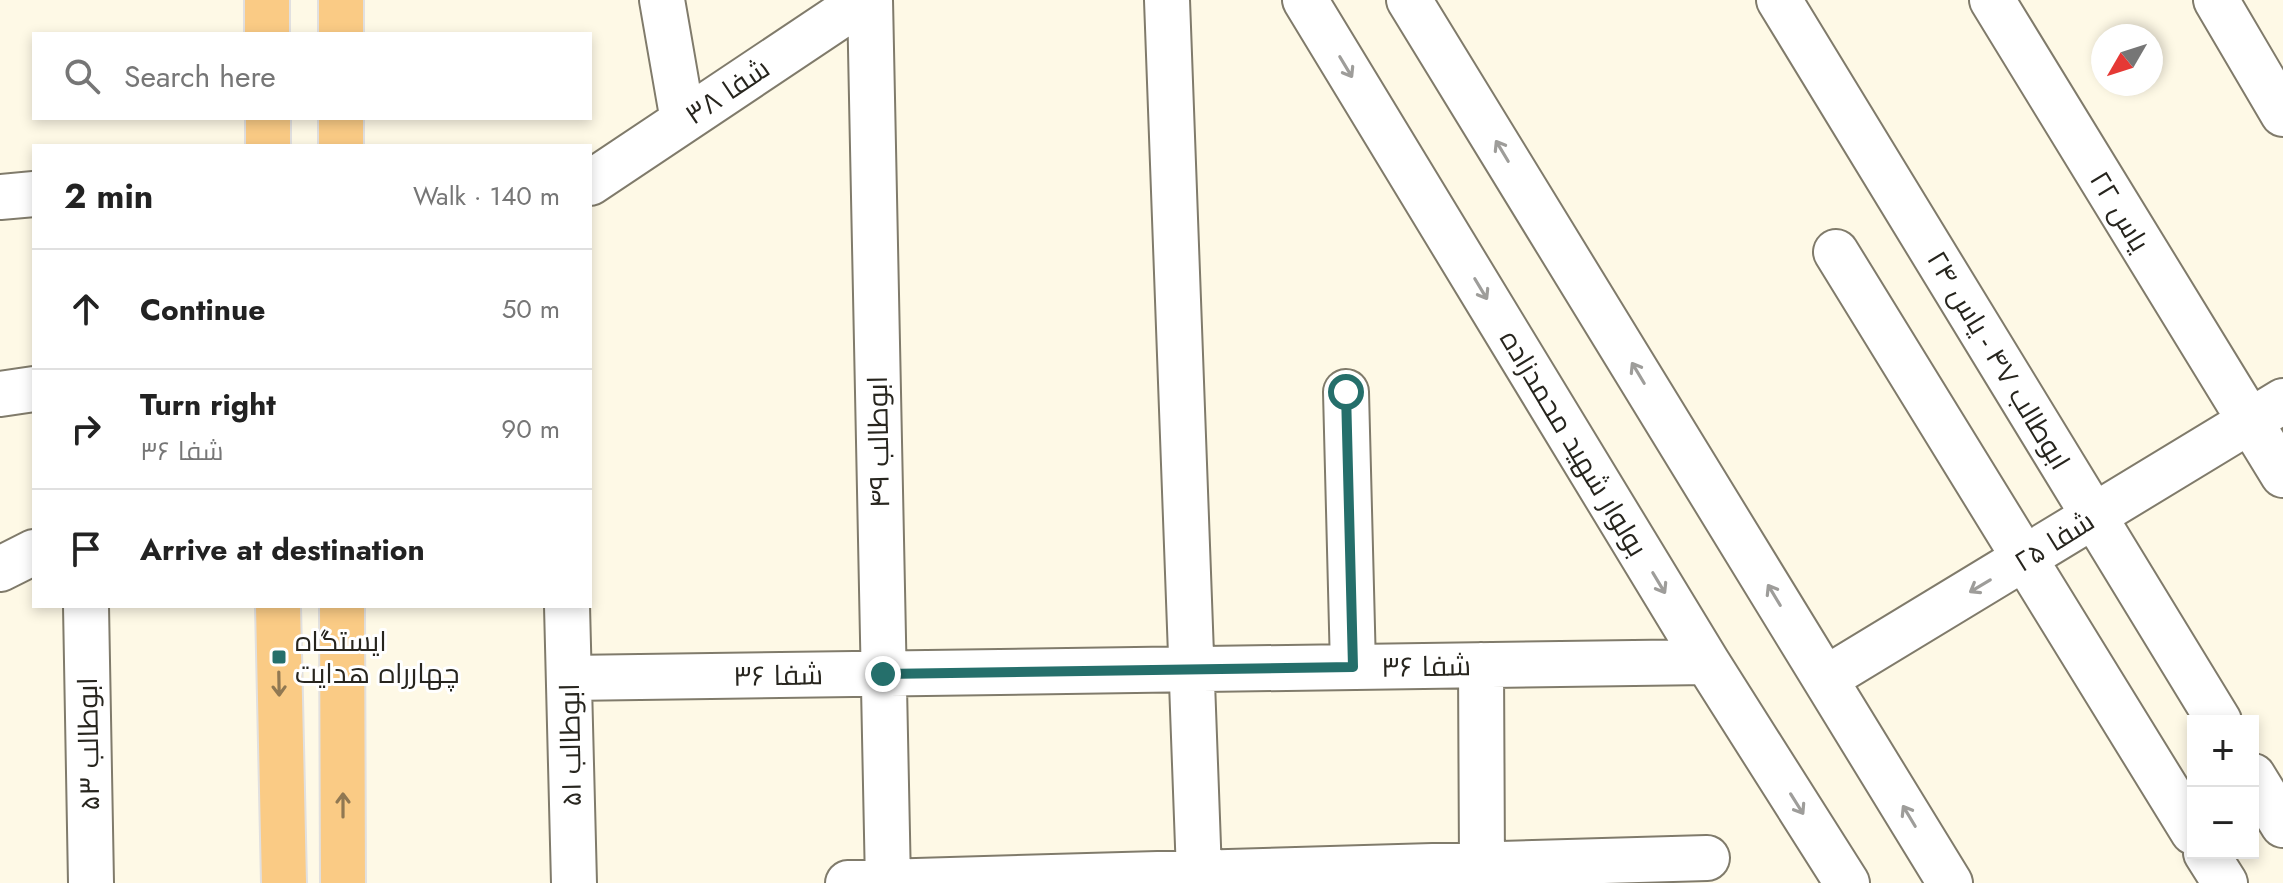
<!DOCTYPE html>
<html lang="en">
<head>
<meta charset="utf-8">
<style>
  :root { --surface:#fff; --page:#f2f2f2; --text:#222; --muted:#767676; --line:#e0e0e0 }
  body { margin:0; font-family:Jost,Cairo,sans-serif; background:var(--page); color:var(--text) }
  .controls { position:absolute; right:24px; bottom:24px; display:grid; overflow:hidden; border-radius:0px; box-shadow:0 4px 12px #0003 }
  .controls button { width:72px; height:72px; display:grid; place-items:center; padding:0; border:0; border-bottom:2px solid var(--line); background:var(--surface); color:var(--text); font:40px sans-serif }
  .compass { position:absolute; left:2091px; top:24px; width:72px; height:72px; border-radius:50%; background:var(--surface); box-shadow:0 4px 12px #0003; rotate:231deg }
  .stop { position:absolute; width:24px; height:24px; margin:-18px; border:6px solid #256f6b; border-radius:50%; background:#fff }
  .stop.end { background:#256f6b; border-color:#fff; box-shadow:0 2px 8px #0008 }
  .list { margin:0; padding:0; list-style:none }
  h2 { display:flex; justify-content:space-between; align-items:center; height:104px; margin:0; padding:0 32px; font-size:34px }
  h2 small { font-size:26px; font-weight:400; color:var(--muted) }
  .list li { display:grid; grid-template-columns:52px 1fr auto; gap:24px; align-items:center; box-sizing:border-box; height:120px; padding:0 32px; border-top:2px solid var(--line) }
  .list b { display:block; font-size:30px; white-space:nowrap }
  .list p { margin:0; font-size:26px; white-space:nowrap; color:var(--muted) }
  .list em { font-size:26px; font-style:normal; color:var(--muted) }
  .icon { flex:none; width:44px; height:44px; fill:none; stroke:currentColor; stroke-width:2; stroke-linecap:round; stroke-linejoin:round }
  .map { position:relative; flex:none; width:2283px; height:883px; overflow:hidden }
  .search { position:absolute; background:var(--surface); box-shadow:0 4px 12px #0003; left:32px; top:32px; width:560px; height:88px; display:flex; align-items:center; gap:20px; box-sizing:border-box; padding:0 28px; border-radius:0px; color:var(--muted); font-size:30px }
  .panel { position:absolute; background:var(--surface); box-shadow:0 4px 12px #0003; left:32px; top:144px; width:560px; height:464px; border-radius:0px }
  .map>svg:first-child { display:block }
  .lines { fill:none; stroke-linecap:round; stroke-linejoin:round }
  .minor-casing { stroke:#807b6b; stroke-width:48 }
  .major-casing { stroke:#e1e0e0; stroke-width:48 }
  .minor { stroke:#fff; stroke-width:44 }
  .major { stroke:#facb85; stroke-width:44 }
  .oneway { stroke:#9e9d9a }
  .oneway2 { stroke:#907852 }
  .route { stroke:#256f6b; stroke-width:10 }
  .poi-dot { fill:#256f6b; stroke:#fff; stroke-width:3 }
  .labels { text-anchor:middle; stroke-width:6; stroke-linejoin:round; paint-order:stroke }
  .street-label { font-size:28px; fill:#27251e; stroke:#fff }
  .poi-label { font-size:28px; fill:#27251e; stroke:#fff; text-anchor:start }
</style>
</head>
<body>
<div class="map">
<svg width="2283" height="883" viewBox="0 0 2283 883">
  <rect width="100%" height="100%" fill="#fef9e6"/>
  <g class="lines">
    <defs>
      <path id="minor" d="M 662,0 L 683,121
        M 870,0 L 888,883
        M 1167,0 L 1199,873
        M 1305,0 L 1707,662 L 1847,883
        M 1409,0 L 1950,883
        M 1779,0 L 2219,721
        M 1992,0 L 2283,475
        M 2216,0 L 2283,114
        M 590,183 L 864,0
        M 0,197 L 34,194
        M 1836,252 L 2193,832
        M 1346,392 L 1353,667
        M 0,394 L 34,389
        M 0,569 L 34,552
        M 86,606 L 91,883
        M 567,606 L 574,883
        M 1481,665 L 1482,865
        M 569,678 L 1707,662
        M 1825,679 L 2283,401
        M 2253,776 L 2283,825
        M 2206,853 L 2225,883
        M 848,883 L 1707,858"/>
      <path id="major" d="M 267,0 L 267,34
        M 341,0 L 341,34
        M 268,118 L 268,146
        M 341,118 L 341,146
        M 278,606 L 284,883
        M 342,606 L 343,883"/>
    </defs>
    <!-- minor casing -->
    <use href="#minor" class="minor-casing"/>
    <!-- major casing -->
    <use href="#major" class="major-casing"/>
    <!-- minor -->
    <use href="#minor" class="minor"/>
    <!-- major -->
    <use href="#major" class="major"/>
  </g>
  <!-- one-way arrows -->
  <defs><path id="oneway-shaft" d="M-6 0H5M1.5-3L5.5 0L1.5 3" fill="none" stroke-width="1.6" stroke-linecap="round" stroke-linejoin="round" transform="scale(2)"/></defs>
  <g class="oneway">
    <use href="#oneway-shaft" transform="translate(1346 67) rotate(59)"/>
    <use href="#oneway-shaft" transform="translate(1502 151) rotate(-121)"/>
    <use href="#oneway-shaft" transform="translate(1481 289) rotate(59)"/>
    <use href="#oneway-shaft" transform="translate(1638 373) rotate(-121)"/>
    <use href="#oneway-shaft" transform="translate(1659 583) rotate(59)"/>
    <use href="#oneway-shaft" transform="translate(1980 586) rotate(149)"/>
    <use href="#oneway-shaft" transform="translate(1774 595) rotate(-121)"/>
    <use href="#oneway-shaft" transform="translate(1797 804) rotate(58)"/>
    <use href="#oneway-shaft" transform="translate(1909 816) rotate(-121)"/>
  </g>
  <g class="oneway2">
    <use href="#oneway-shaft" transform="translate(279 684) rotate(89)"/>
    <use href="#oneway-shaft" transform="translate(343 805) rotate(-90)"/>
  </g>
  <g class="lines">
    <!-- route -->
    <path class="route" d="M 883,674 L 1353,667 L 1346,392"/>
  </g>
  <!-- markers -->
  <rect class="poi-dot" x="271" y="649" width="16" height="16" rx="4"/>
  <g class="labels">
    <!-- street labels -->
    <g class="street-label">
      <text transform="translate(727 91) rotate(-34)" y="10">شفا ۳۸</text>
      <text transform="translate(2120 211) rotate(59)" y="10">یاس ۲۲</text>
      <text transform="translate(1999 360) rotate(59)" y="10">ابوطالب ۴۷ - یاس ۲۴</text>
      <text transform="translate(878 442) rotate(-91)" y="10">ابوطالب ۴۹</text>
      <text transform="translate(1574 443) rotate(59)" y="10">بولوار شهید محمدزاده</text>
      <text transform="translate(2054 541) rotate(-32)" y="10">شفا ۲۵</text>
      <text transform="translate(1426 666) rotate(-1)" y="10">شفا ۳۶</text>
      <text transform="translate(778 675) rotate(-1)" y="10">شفا ۳۶</text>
      <text transform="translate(88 744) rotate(-91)" y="10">ابوطالب ۵۳</text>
      <text transform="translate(570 745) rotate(-91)" y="10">ابوطالب ۵۱</text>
    </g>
    <!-- poi labels -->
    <g class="poi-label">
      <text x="295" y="651">ایستگاه<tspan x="295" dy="32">چهارراه هدایت</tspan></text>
    </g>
  </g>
</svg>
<div class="controls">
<button>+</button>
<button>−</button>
</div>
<svg class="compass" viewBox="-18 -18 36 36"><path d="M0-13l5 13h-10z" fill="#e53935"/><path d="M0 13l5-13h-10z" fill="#767676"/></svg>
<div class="stop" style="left:1346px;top:392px"></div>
<div class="stop end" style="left:883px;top:674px"></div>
<div class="search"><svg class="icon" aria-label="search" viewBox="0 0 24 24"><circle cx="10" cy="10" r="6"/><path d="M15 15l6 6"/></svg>Search here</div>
<section class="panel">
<h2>2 min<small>Walk · 140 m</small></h2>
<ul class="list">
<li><svg class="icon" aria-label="ahead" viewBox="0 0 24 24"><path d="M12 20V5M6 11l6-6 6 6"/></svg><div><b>Continue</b></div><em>50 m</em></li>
<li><svg class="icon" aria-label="right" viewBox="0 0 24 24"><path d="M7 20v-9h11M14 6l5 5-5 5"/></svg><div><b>Turn right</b><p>شفا ۳۶</p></div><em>90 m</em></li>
<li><svg class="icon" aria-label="arrive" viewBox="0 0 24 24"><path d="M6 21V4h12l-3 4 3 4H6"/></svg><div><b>Arrive at destination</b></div></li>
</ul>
</section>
</div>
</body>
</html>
